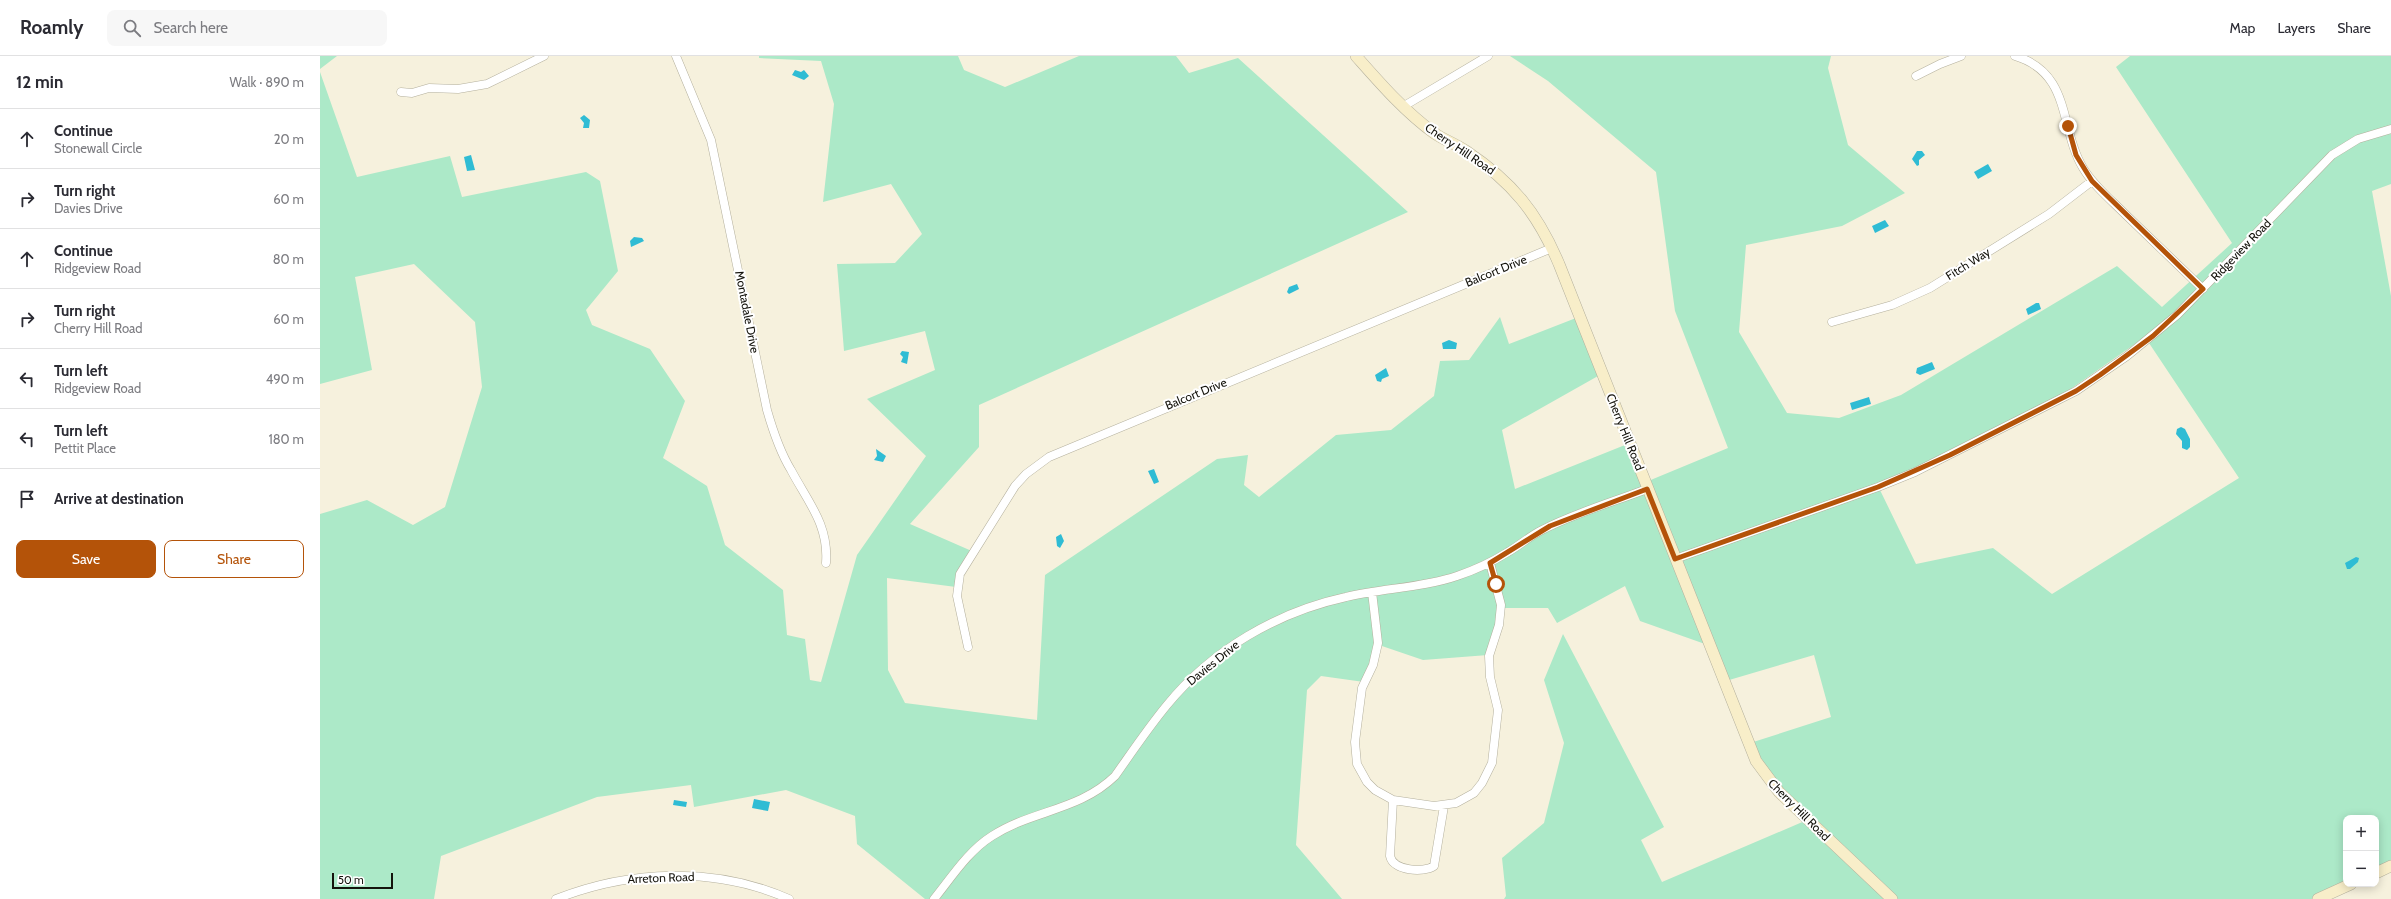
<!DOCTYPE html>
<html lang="en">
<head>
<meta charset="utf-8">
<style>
  :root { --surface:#fff; --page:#f7f7f7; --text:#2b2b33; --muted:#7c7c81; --line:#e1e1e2; --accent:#b45309 }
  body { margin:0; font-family:Cabin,sans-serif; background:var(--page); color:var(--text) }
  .controls { position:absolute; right:12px; bottom:12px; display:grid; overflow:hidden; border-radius:8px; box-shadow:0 2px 10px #0003 }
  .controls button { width:36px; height:36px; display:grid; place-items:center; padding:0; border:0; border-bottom:1px solid var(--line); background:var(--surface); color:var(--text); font:20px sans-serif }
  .scale { position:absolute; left:12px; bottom:10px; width:61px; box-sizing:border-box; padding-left:4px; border:2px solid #14130c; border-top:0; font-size:11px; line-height:14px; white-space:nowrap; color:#14130c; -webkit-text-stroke:3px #fff; paint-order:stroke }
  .stop { position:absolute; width:12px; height:12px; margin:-9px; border:3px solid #b45309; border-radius:50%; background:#fff }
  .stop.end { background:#b45309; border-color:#fff; box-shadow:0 1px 4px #0008 }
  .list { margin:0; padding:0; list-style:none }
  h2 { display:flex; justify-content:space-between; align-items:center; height:52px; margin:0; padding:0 16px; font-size:17px }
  h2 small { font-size:13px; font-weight:400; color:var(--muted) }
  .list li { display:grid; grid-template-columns:26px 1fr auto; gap:12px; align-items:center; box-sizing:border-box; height:60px; padding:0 16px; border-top:1px solid var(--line) }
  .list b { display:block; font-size:15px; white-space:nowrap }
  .list p { margin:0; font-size:13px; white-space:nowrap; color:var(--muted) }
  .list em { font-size:13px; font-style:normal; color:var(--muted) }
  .actions { display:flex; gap:8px; padding:12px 16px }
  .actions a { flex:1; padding:9px 0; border:1px solid var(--accent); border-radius:8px; text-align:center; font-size:14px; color:var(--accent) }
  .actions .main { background:var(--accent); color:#fff }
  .icon { flex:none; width:22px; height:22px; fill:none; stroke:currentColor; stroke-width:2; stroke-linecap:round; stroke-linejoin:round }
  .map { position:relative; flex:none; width:2071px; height:843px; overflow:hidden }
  header { display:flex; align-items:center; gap:24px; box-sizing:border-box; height:56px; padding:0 20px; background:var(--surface); border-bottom:1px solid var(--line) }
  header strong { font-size:19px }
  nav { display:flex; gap:22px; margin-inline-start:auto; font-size:14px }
  .search { width:280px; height:36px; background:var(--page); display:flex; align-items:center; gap:10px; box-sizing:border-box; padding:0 14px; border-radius:8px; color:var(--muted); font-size:15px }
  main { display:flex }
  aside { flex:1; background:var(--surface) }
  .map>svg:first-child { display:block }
  .green { fill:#ace9c8; fill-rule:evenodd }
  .water { fill:#2fbcd4 }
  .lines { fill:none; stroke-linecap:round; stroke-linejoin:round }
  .street-casing { stroke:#b4b09d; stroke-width:9 }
  .secondary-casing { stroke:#b4b09d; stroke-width:12 }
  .street { stroke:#fff; stroke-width:8 }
  .secondary { stroke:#f8eec9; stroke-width:11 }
  .route { stroke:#b45309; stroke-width:5 }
  .labels { text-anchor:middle; stroke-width:4; stroke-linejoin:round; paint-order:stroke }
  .street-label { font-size:12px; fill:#14130c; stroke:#fff }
</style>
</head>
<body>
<header>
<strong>Roamly</strong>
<div class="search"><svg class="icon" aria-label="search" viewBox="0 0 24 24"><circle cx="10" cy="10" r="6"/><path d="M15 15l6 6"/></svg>Search here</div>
<nav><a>Map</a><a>Layers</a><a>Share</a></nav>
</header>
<main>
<aside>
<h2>12 min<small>Walk · 890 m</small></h2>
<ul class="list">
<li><svg class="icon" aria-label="ahead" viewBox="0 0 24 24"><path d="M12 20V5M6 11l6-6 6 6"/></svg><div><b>Continue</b><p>Stonewall Circle</p></div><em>20 m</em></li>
<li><svg class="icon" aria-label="right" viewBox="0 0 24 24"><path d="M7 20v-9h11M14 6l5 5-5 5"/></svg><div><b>Turn right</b><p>Davies Drive</p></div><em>60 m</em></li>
<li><svg class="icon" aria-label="ahead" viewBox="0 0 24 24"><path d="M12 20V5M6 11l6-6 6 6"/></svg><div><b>Continue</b><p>Ridgeview Road</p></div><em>80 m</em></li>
<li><svg class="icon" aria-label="right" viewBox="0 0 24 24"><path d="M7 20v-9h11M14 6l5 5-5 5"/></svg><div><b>Turn right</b><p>Cherry Hill Road</p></div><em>60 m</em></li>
<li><svg class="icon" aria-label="left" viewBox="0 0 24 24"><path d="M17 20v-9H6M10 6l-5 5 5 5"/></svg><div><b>Turn left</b><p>Ridgeview Road</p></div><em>490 m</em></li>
<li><svg class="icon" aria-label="left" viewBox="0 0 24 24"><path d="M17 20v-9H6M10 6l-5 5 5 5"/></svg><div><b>Turn left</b><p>Pettit Place</p></div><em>180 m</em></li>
<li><svg class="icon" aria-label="arrive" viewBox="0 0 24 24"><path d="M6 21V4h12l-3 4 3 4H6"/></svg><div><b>Arrive at destination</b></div></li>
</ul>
<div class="actions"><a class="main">Save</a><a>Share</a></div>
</aside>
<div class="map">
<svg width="2071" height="843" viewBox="0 0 2071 843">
  <rect width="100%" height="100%" fill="#f6f1dd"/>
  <!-- green -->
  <path class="green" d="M 0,0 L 17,0 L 0,13 Z
    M 439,0 L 638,0 L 644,14 L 685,31 L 759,0 L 856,0 L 869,17 L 918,2 L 1088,156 L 659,349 L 659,391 L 590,468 L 654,496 L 636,531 L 567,522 L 568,614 L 585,647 L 717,664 L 725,519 L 897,403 L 928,399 L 924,429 L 939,441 L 1016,379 L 1071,374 L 1114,340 L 1120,305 L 1149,304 L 1180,261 L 1189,288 L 1256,262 L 1278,320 L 1182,374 L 1195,433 L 1305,389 L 1321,428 L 1408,392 L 1355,255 L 1336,116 L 1228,25 L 1190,0 L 1511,0 L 1508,12 L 1528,89 L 1585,137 L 1522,170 L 1426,189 L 1419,276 L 1467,357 L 1519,362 L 1581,339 L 1797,210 L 1842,251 L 1912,187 L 1796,11 L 1810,0 L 2071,0 L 2071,128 L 2052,135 L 2071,240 L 2071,810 L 2056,818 L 2056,762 L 2026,762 L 2026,828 L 2037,828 L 1997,843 L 1184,843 L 1186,840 L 1182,802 L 1224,767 L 1244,687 L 1224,624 L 1243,578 L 1344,771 L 1321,784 L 1342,826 L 1487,764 L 1427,688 L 1511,661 L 1494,599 L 1399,627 L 1385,588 L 1320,565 L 1305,530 L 1237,567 L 1228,552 L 1181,552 L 1168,599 L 1103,604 L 1059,589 L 1044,626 L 1001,620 L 987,634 L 976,789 L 1022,843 L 605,843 L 537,788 L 535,760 L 466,734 L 374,751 L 371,729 L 277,741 L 121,800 L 114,843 L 0,843 L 0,458 L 47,444 L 93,469 L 125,451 L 162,331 L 155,266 L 94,208 L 35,221 L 52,314 L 0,328 L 0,16 L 37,121 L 130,100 L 142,141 L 266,116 L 280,125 L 298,215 L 266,254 L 272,269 L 330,293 L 365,345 L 343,402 L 387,430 L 405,489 L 463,534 L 467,579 L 485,583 L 490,624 L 501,626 L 537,499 L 606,400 L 547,343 L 615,314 L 605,275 L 524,295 L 517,208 L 575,207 L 602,178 L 571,128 L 503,146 L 514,48 L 501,5 L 439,2 ZM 1825,281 L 1919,422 L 1732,538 L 1673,492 L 1596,508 L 1559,432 L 1712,360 Z"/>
  <!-- water -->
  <path class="water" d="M 475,14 L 481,16 L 484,14 L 489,20 L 484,24 L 472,19 Z
    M 264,59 L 270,64 L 269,72 L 263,72 L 264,67 L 260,62 Z
    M 1597,95 L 1602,95 L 1605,99 L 1599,104 L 1599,109 L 1597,110 L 1592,103 Z
    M 151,99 L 155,114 L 147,115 L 144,101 Z
    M 1668,108 L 1672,115 L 1658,123 L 1654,116 Z
    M 1565,164 L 1569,170 L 1555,177 L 1552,170 Z
    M 314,181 L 322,182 L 324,185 L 311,191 L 310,185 Z
    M 977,228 L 979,233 L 969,238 L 967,236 L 969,231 Z
    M 1716,247 L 1719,247 L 1721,253 L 1708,259 L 1706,253 Z
    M 1129,284 L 1137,287 L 1136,293 L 1123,293 L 1122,287 Z
    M 582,295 L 589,296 L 587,308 L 581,306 L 583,301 L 580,298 Z
    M 1612,306 L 1615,313 L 1600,319 L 1596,317 L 1597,312 Z
    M 1066,312 L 1069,320 L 1062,323 L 1061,326 L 1057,325 L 1055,319 Z
    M 1549,341 L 1551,348 L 1532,354 L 1530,347 Z
    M 1861,371 L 1865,373 L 1870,383 L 1870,391 L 1867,394 L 1862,392 L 1862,385 L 1856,378 L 1857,373 Z
    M 556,393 L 566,400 L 563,406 L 554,404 L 557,400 Z
    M 834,413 L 839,426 L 834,428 L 828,415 Z
    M 741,478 L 744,485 L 740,492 L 737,490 L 736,481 Z
    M 2036,501 L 2039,502 L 2038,506 L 2030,513 L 2027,513 L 2025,507 Z
    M 434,743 L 450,746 L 448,755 L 432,752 Z
    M 354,744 L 367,746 L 366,751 L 353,749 Z"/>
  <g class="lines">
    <defs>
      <path id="street" d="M 356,0 L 391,84 L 447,354 C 453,375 460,396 471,414 C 488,446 509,469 506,507
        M 1695,0 C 1752,17 1739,72 1763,112 C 1773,129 1790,143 1804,157 C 1830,182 1857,208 1883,233
        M 1596,20 L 1620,8 L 1641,0
        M 81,36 L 92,37 L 109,32 L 138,33 L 167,28 L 224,0
        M 1084,50 L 1168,0
        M 1512,266 L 1572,249 L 1610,232 L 1729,158 L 1772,125
        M 1355,503 L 1558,431 L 1595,416 L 1756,335 L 1807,300 L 1857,259 L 2012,99 L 2038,83 L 2071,73
        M 1052,536 L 1058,587 L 1053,609 L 1042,632 L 1035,686 L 1037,708 L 1047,726 L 1055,734 L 1073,744 L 1114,750 L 1136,747 L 1154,737 L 1162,727 L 1172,707 L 1178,654 L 1170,621 L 1169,600 L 1179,569 L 1181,549 L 1170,507
        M 648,591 L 637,540 L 640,518 L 695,430 L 706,418 L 729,401 L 1232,192
        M 1073,744 L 1070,800 C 1073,815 1104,817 1114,810 L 1124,750
        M 236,843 C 310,814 395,810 469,843
        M 614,843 C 631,822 648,795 672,780 C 712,754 759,755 795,720 C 812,696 828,672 847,649 C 892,594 957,556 1026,541 C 1063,532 1102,532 1137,520 C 1155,514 1172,506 1188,496 C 1200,489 1210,480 1222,474 C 1255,457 1293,446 1327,433"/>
      <path id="secondary" d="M 1036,0 C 1060,27 1084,55 1114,77 C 1124,84 1136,88 1146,95 C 1192,126 1217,156 1239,208 L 1436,705 L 1459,736 L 1572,843
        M 2056,817 L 2071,810
        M 1998,843 L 2031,828"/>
    </defs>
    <!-- street casing -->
    <use href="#street" class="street-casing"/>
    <!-- secondary casing -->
    <use href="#secondary" class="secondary-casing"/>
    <!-- street -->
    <use href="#street" class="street"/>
    <!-- secondary -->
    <use href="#secondary" class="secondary"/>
  </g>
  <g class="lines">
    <!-- route -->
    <path class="route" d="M 1176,528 L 1170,507 L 1230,470 L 1327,433 L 1355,503 L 1558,431 L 1630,399 L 1756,335 L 1780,319 L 1833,280 L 1883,233 L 1772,125 L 1756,99 L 1748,70"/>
  </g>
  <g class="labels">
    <!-- street labels -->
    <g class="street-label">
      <text transform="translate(1140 93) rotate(34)" y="4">Cherry Hill Road</text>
      <text transform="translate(1921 194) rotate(-46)" y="4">Ridgeview Road</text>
      <text transform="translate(1648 208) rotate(-32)" y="4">Fitch Way</text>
      <text transform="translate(1176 215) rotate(-22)" y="4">Balcort Drive</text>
      <text transform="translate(427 256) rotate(79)" y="4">Montadale Drive</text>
      <text transform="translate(876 338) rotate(-22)" y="4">Balcort Drive</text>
      <text transform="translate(1305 376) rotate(68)" y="4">Cherry Hill Road</text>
      <text transform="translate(893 607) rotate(-39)" y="4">Davies Drive</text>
      <text transform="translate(1479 754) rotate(45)" y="4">Cherry Hill Road</text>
      <text transform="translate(341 822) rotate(-2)" y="4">Arreton Road</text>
    </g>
  </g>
</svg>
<div class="controls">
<button>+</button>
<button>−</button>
</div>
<div class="scale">50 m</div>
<div class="stop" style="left:1176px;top:528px"></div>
<div class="stop end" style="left:1748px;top:70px"></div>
</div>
</main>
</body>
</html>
